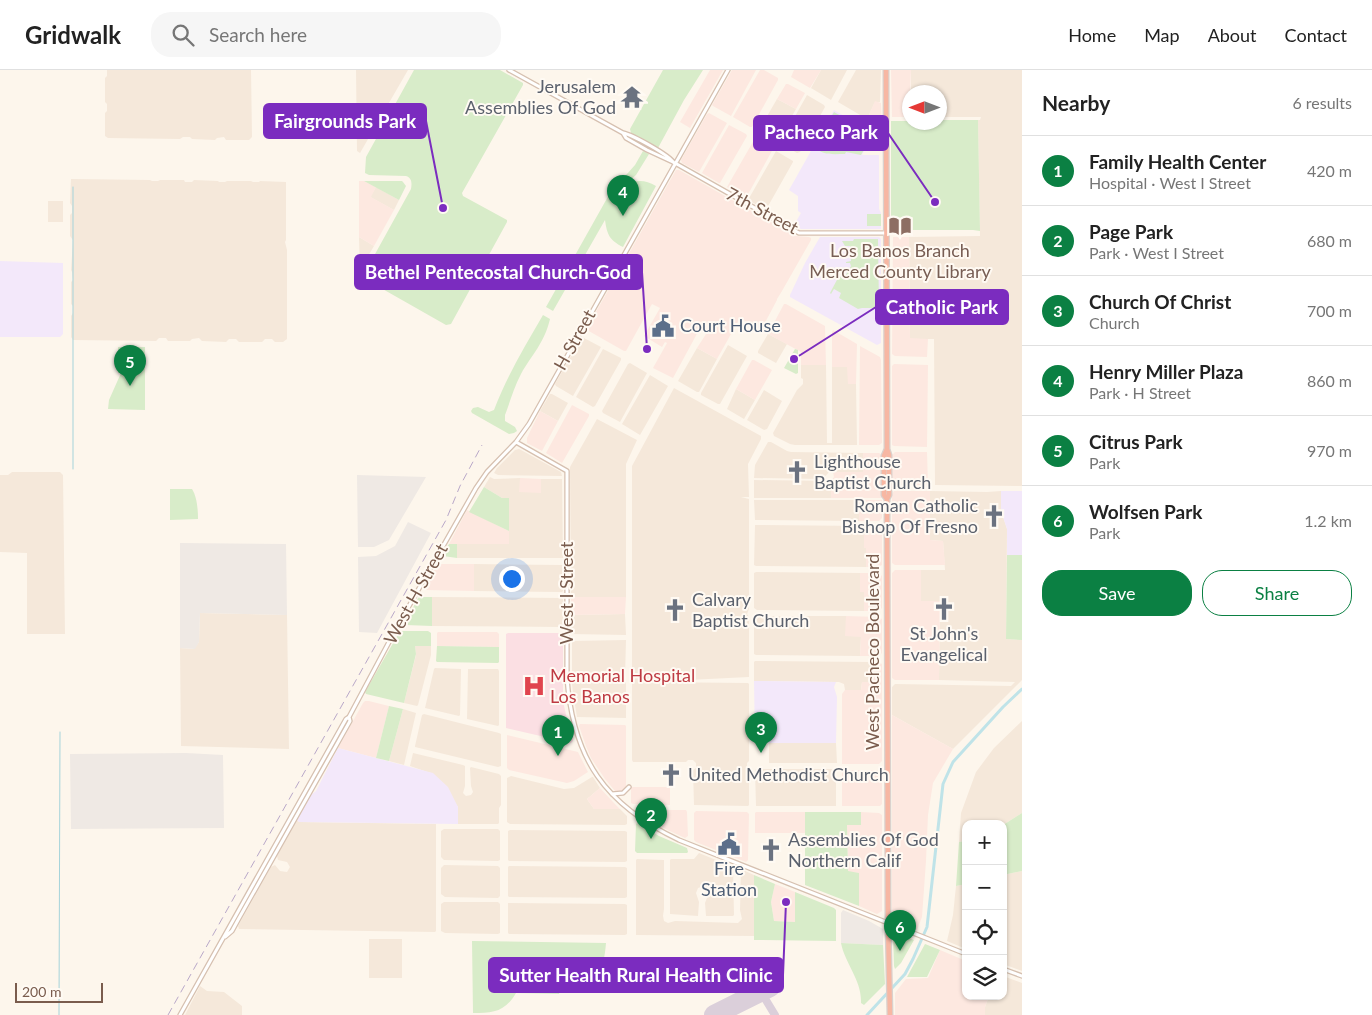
<!DOCTYPE html>
<html lang="en">
<head>
<meta charset="utf-8">
<style>
  :root { --surface:#fff; --page:#f6f6f6; --text:#222; --muted:#767676; --line:#e0e0e0; --accent:#0b8043 }
  body { margin:0; font-family:Lato,sans-serif; background:var(--page); color:var(--text) }
  .controls { position:absolute; right:15px; bottom:15px; display:grid; overflow:hidden; border-radius:10px; box-shadow:0 1px 4px #0004 }
  .controls button { width:45px; height:45px; display:grid; place-items:center; padding:0; border:0; border-bottom:1px solid var(--line); background:var(--surface); color:var(--text); font:25px sans-serif }
  .compass { position:absolute; left:902px; top:15px; width:45px; height:45px; border-radius:50%; background:var(--surface); box-shadow:0 1px 4px #0004; rotate:270deg }
  .scale { position:absolute; left:15px; bottom:12px; width:88px; box-sizing:border-box; padding-left:5px; border:2px solid #7a5c4d; border-top:0; font-size:14px; line-height:18px; white-space:nowrap; color:#7a5c4d; -webkit-text-stroke:4px #fffaf3; paint-order:stroke }
  .you { position:absolute; left:511px; top:508px; width:18px; height:18px; margin:-12px; border:4px solid #fff; border-radius:50%; background:#1a73e8; box-shadow:0 0 0 8px #1a73e833 }
  .badge { display:grid; place-items:center; width:32px; height:32px; border-radius:50%; background:var(--accent); color:#fff; font-size:16px; font-weight:700 }
  .pin { position:absolute; translate:-50% -41px; filter:drop-shadow(0 1px 2px #0008) }
  .pin::after { content:''; position:absolute; top:26px; width:18px; height:15px; background:inherit; clip-path:polygon(0 0,100% 0,50% 100%) }
  .list { margin:0; padding:0; list-style:none }
  h2 { display:flex; justify-content:space-between; align-items:center; height:65px; margin:0; padding:0 20px; font-size:21px }
  h2 small { font-size:16px; font-weight:400; color:var(--muted) }
  .list li { display:grid; grid-template-columns:32px 1fr auto; gap:15px; align-items:center; box-sizing:border-box; height:70px; padding:0 20px; border-top:1px solid var(--line) }
  .list b { display:block; font-size:19px; white-space:nowrap }
  .list p { margin:0; font-size:16px; white-space:nowrap; color:var(--muted) }
  .list em { font-size:16px; font-style:normal; color:var(--muted) }
  .actions { display:flex; gap:10px; padding:15px 20px }
  .actions a { flex:1; padding:11px 0; border:1px solid var(--accent); border-radius:20px; text-align:center; font-size:18px; color:var(--accent) }
  .actions .main { background:var(--accent); color:#fff }
  .icon { flex:none; width:28px; height:28px; fill:none; stroke:currentColor; stroke-width:2; stroke-linecap:round; stroke-linejoin:round }
  .map { position:relative; flex:none; width:1022px; height:945px; overflow:hidden }
  header { display:flex; align-items:center; gap:30px; box-sizing:border-box; height:70px; padding:0 25px; background:var(--surface); border-bottom:1px solid var(--line) }
  header strong { font-size:24px }
  nav { display:flex; gap:28px; margin-inline-start:auto; font-size:18px }
  .search { width:350px; height:45px; background:var(--page); display:flex; align-items:center; gap:12px; box-sizing:border-box; padding:0 18px; border-radius:20px; color:var(--muted); font-size:19px }
  main { display:flex }
  aside { flex:1; background:var(--surface) }
  .map>svg:first-child { display:block }
  .residential { fill:#f5e8da }
  .commercial { fill:#fde8e0 }
  .industrial { fill:#efe9e4 }
  .education { fill:#f3e8fa }
  .medical { fill:#fbdfe3 }
  .green { fill:#d8ecc9 }
  .lines { fill:none; stroke-linecap:round; stroke-linejoin:round }
  .stream { stroke:#a5d3da; stroke-width:1 }
  .canal { stroke:#bfe3e8; stroke-width:3 }
  .taxiway { stroke:#dbcfda; stroke-width:8 }
  .runway { stroke:#dbcfda; stroke-width:20 }
  .secondary-casing { stroke:#d6c0b0; stroke-width:5.5 }
  .highway-casing { stroke:#dad1cd; stroke-width:7 }
  .secondary { stroke:#fff; stroke-width:3 }
  .highway { stroke:#f7b7a3; stroke-width:4.5 }
  .rail { stroke:#b9a8c9; stroke-width:1; stroke-dasharray:8 5; stroke-linecap:butt }
  .labels { text-anchor:middle; stroke-width:4; stroke-linejoin:round; paint-order:stroke }
  .worship-label { font-size:18px; fill:#5b616d; stroke:#fffaf3; text-anchor:start }
  .street-label { font-size:18px; fill:#7a5c4d; stroke:#fffaf3 }
  .education-label { font-size:18px; fill:#785e54; stroke:#fffaf3 }
  .service-label { font-size:18px; fill:#4e5e75; stroke:#fffaf3; text-anchor:start }
  .health-label { font-size:18px; fill:#be3a42; stroke:#fffaf3; text-anchor:start }
  .leader { fill:none; stroke:#7b2cbf; stroke-width:2 }
  .callout-dot { fill:#7b2cbf; stroke:#fffaf3; stroke-width:2 }
  .callout { fill:#7b2cbf; stroke:#7b2cbf; stroke-width:2 }
  .callout-label { font-size:19px; text-anchor:middle; font-weight:bold; fill:#fff }
</style>
</head>
<body>
<header>
<strong>Gridwalk</strong>
<div class="search"><svg class="icon" aria-label="search" viewBox="0 0 24 24"><circle cx="10" cy="10" r="6"/><path d="M15 15l6 6"/></svg>Search here</div>
<nav><a>Home</a><a>Map</a><a>About</a><a>Contact</a></nav>
</header>
<main>
<div class="map">
<svg width="1022" height="945" viewBox="0 0 1022 945">
  <rect width="100%" height="100%" fill="#fdf6ec"/>
  <!-- residential -->
  <path class="residential" d="M 107,0 L 251,0 L 252,67 L 249,70 L 226,70 L 224,67 L 217,68 L 215,70 L 192,69 L 190,67 L 183,67 L 180,69 L 108,68 L 105,66 L 105,43 L 107,41 L 107,34 L 105,32 L 105,8 L 107,6 Z
    M 356,0 L 408,0 L 360,83 L 357,81 Z
    M 821,0 L 847,0 L 831,30 L 811,18 Z
    M 856,0 L 881,0 L 880,32 L 875,32 L 867,49 L 838,32 Z
    M 911,0 L 1022,0 L 1022,416 L 935,415 L 934,269 L 910,269 L 909,167 L 980,166 L 978,50 L 980,50 L 981,47 L 940,47 L 939,22 L 911,22 Z
    M 807,25 L 824,35 L 825,37 L 800,82 L 797,83 L 780,73 Z
    M 777,29 L 796,39 L 785,58 L 766,48 Z
    M 776,81 L 793,91 L 793,92 L 767,138 L 765,139 L 748,130 Z
    M 71,109 L 150,110 L 152,111 L 158,111 L 160,110 L 184,110 L 185,112 L 192,112 L 194,110 L 218,111 L 219,112 L 225,112 L 227,111 L 251,111 L 253,112 L 259,112 L 260,111 L 286,112 L 286,170 L 285,172 L 287,180 L 287,269 L 283,272 L 275,272 L 272,269 L 265,269 L 262,272 L 239,272 L 236,269 L 229,269 L 226,272 L 202,271 L 199,268 L 192,269 L 190,271 L 168,271 L 166,268 L 159,268 L 156,271 L 73,270 L 71,267 L 71,246 L 73,243 L 73,236 L 71,234 L 71,212 L 73,210 L 72,202 L 71,200 L 73,170 L 70,166 L 70,145 L 72,143 L 72,136 L 70,133 Z
    M 376,117 L 399,130 L 394,140 L 370,127 Z
    M 48,131 L 63,131 L 63,152 L 48,152 Z
    M 359,167 L 374,176 L 360,200 Z
    M 768,264 L 787,274 L 776,293 L 758,283 L 758,281 Z
    M 582,267 L 601,277 L 573,326 L 556,316 L 555,314 Z
    M 728,275 L 747,286 L 720,334 L 718,334 L 701,325 L 701,323 Z
    M 697,278 L 717,289 L 699,322 L 697,322 L 678,311 Z
    M 603,279 L 621,288 L 621,290 L 595,336 L 593,337 L 576,327 Z
    M 630,293 L 647,303 L 620,352 L 603,343 L 602,341 L 628,294 Z
    M 801,295 L 826,295 L 827,373 L 832,373 L 832,297 L 848,297 L 848,314 L 856,314 L 857,375 L 795,375 L 790,374 L 774,366 L 773,363 L 797,320 L 803,314 L 803,309 L 801,308 Z
    M 650,305 L 668,316 L 640,365 L 622,354 Z
    M 674,318 L 761,366 L 761,369 L 748,394 L 749,427 L 741,427 L 749,429 L 749,539 L 747,544 L 749,547 L 749,607 L 647,612 L 748,613 L 749,614 L 749,691 L 747,693 L 747,698 L 749,700 L 749,735 L 748,736 L 694,735 L 693,700 L 696,698 L 696,693 L 693,690 L 688,690 L 686,692 L 633,692 L 632,690 L 632,396 Z
    M 736,319 L 755,330 L 744,349 L 727,339 Z
    M 764,320 L 782,331 L 767,359 L 764,360 L 747,350 Z
    M 550,324 L 552,324 L 568,333 L 558,351 L 540,341 Z
    M 597,349 L 637,370 L 626,394 L 626,527 L 571,527 L 570,397 Z
    M 768,372 L 771,372 L 787,381 L 791,382 L 863,383 L 863,403 L 829,402 L 823,409 L 754,408 L 755,395 Z
    M 519,379 L 521,380 L 561,402 L 562,406 L 498,405 L 494,403 L 497,398 L 515,380 Z
    M 12,402 L 60,402 L 63,405 L 65,564 L 27,564 L 27,483 L 0,482 L 0,405 L 8,405 Z
    M 490,407 L 494,409 L 520,408 L 520,422 L 541,422 L 541,409 L 562,409 L 563,488 L 457,488 L 457,474 L 509,474 L 509,428 L 502,428 L 484,417 Z
    M 754,410 L 831,411 L 831,428 L 754,428 Z
    M 930,421 L 987,422 L 1001,421 L 1001,441 L 1007,459 L 1006,569 L 1022,570 L 1022,610 L 953,679 L 892,645 L 892,617 L 895,614 L 1011,616 L 1015,612 L 939,610 L 940,531 L 921,531 L 921,500 L 945,500 L 943,471 L 930,470 Z
    M 754,430 L 859,430 L 859,451 L 755,450 Z
    M 755,455 L 864,456 L 864,478 L 866,478 L 866,497 L 756,496 L 754,495 Z
    M 474,494 L 562,495 L 563,496 L 563,521 L 562,522 L 474,521 Z
    M 756,502 L 860,503 L 860,522 L 864,522 L 864,541 L 757,540 L 754,538 L 754,503 Z
    M 432,527 L 562,528 L 563,529 L 563,556 L 561,557 L 432,556 Z
    M 200,543 L 287,545 L 289,679 L 181,676 L 180,578 L 194,579 L 199,572 Z
    M 625,544 L 626,565 L 571,564 L 571,545 Z
    M 757,546 L 846,546 L 846,566 L 861,566 L 860,586 L 756,585 L 754,584 L 754,548 Z
    M 626,570 L 625,607 L 572,606 L 572,571 Z
    M 415,576 L 431,576 L 431,585 L 418,635 L 417,636 L 404,633 L 416,585 Z
    M 755,591 L 870,592 L 870,612 L 862,612 L 861,620 L 845,620 L 844,614 L 839,612 L 754,611 L 754,592 Z
    M 435,598 L 461,599 L 460,645 L 459,646 L 425,638 L 434,599 Z
    M 468,599 L 498,599 L 499,601 L 499,655 L 498,656 L 467,649 Z
    M 574,612 L 626,612 L 626,648 L 577,647 L 573,623 L 572,614 Z
    M 403,639 L 416,643 L 404,695 L 389,691 Z
    M 424,644 L 499,663 L 501,664 L 501,696 L 498,697 L 415,677 L 415,676 L 422,645 Z
    M 1022,651 L 1022,743 L 1003,755 L 1003,754 L 966,754 L 966,771 L 959,772 L 961,743 L 976,702 L 994,678 Z
    M 769,673 L 836,673 L 837,693 L 769,693 Z
    M 413,683 L 463,695 L 465,696 L 465,716 L 463,723 L 466,726 L 471,725 L 473,722 L 471,716 L 470,698 L 471,697 L 499,704 L 501,706 L 501,735 L 499,738 L 499,753 L 498,754 L 458,754 L 458,737 L 433,704 L 410,696 Z
    M 757,699 L 836,699 L 836,736 L 756,736 L 755,700 Z
    M 511,706 L 564,719 L 574,718 L 592,707 L 593,707 L 600,718 L 587,729 L 594,739 L 620,739 L 627,746 L 627,754 L 625,755 L 510,754 L 507,752 L 507,708 Z
    M 297,750 L 299,752 L 436,754 L 436,861 L 435,862 L 239,859 L 238,856 L 271,797 L 275,795 L 280,801 L 287,802 L 290,797 L 287,792 L 278,790 L 277,786 Z
    M 444,759 L 498,759 L 500,761 L 500,790 L 498,791 L 444,790 L 441,787 L 441,761 Z
    M 510,760 L 625,761 L 627,762 L 627,791 L 625,792 L 509,791 L 508,790 L 508,761 Z
    M 699,783 L 733,797 L 734,845 L 733,846 L 706,846 L 705,833 L 709,823 L 706,818 L 701,817 L 698,818 L 696,823 L 699,832 L 698,846 L 670,844 L 670,790 L 671,789 L 694,789 Z
    M 637,789 L 664,790 L 664,839 L 663,846 L 664,851 L 668,853 L 675,851 L 738,853 L 742,849 L 740,840 L 741,801 L 743,800 L 754,805 L 754,866 L 636,865 L 636,790 Z
    M 444,795 L 498,796 L 500,798 L 500,826 L 498,828 L 445,827 L 441,824 L 441,798 Z
    M 509,796 L 625,797 L 627,798 L 627,827 L 625,828 L 509,827 L 508,826 L 508,797 Z
    M 1022,801 L 1022,901 L 1003,894 L 1003,805 Z
    M 966,814 L 966,879 L 947,871 L 953,845 L 956,816 Z
    M 444,832 L 498,832 L 500,834 L 500,863 L 498,864 L 445,863 L 441,861 L 441,834 Z
    M 508,833 L 625,834 L 627,835 L 627,864 L 625,865 L 509,864 L 508,863 Z
    M 369,869 L 402,869 L 402,908 L 369,908 Z
    M 1003,906 L 1022,913 L 1022,945 L 985,945 L 985,937 L 989,926 L 1003,926 Z
    M 200,916 L 207,921 L 224,922 L 242,936 L 242,945 L 185,945 Z"/>
  <!-- commercial -->
  <path class="commercial" d="M 710,0 L 723,0 L 690,58 L 680,52 Z
    M 732,0 L 756,0 L 731,46 L 713,36 L 712,35 Z
    M 760,0 L 764,0 L 778,8 L 778,10 L 752,57 L 750,57 L 733,47 Z
    M 794,0 L 821,0 L 810,18 L 791,7 Z
    M 891,0 L 911,0 L 909,47 L 892,47 Z
    M 786,14 L 788,14 L 805,23 L 796,39 L 777,29 Z
    M 875,31 L 881,33 L 882,57 L 879,57 L 867,49 Z
    M 709,43 L 727,53 L 699,102 L 682,93 L 681,90 L 707,44 Z
    M 729,55 L 746,64 L 747,66 L 720,113 L 719,113 L 702,103 Z
    M 754,70 L 773,79 L 746,128 L 727,117 Z
    M 676,100 L 679,100 L 796,166 L 809,167 L 811,168 L 811,170 L 782,221 L 777,229 L 777,230 L 761,260 L 740,248 L 717,289 L 697,278 L 706,264 L 699,260 L 673,308 L 653,298 L 667,273 L 665,272 L 662,277 L 644,266 L 660,238 L 652,234 L 626,281 L 624,281 L 587,260 L 587,258 Z
    M 359,111 L 364,111 L 376,117 L 371,127 L 394,140 L 374,176 L 359,167 Z
    M 893,167 L 909,167 L 910,268 L 928,269 L 927,287 L 895,286 L 892,284 Z
    M 784,234 L 786,234 L 825,256 L 826,295 L 801,295 L 801,282 L 768,264 Z
    M 833,260 L 857,274 L 856,314 L 848,314 L 847,297 L 832,297 L 832,262 Z
    M 860,276 L 880,287 L 881,290 L 882,373 L 879,375 L 859,375 Z
    M 752,290 L 754,290 L 772,300 L 755,330 L 736,319 Z
    M 894,294 L 928,295 L 927,377 L 894,376 L 892,375 L 892,296 Z
    M 572,335 L 589,344 L 589,346 L 562,393 L 546,383 Z
    M 540,341 L 558,351 L 542,381 L 527,373 L 527,368 Z
    M 895,382 L 927,382 L 928,415 L 895,415 L 892,413 L 892,385 Z
    M 863,383 L 879,383 L 882,385 L 882,428 L 831,428 L 831,411 L 834,407 L 833,402 L 863,402 Z
    M 520,408 L 541,409 L 541,423 L 519,422 Z
    M 894,421 L 930,421 L 930,470 L 943,471 L 945,495 L 895,495 L 892,493 L 892,424 Z
    M 859,430 L 882,430 L 882,448 L 879,451 L 859,451 Z
    M 467,440 L 509,461 L 509,474 L 449,474 Z
    M 864,456 L 879,456 L 882,458 L 882,495 L 879,497 L 866,497 L 866,478 L 864,478 Z
    M 437,494 L 474,494 L 474,521 L 425,520 L 424,518 Z
    M 895,500 L 921,500 L 921,531 L 940,531 L 939,610 L 895,610 L 892,608 L 892,503 Z
    M 860,503 L 879,503 L 882,506 L 882,538 L 879,541 L 864,541 L 864,522 L 860,522 Z
    M 571,527 L 626,527 L 625,544 L 571,545 Z
    M 846,546 L 879,547 L 882,549 L 882,583 L 879,586 L 860,586 L 861,567 L 845,566 Z
    M 438,562 L 497,562 L 499,564 L 499,577 L 437,576 L 437,563 Z
    M 870,592 L 879,592 L 882,594 L 882,691 L 879,694 L 842,694 L 842,624 L 845,620 L 861,620 L 862,612 L 870,612 Z
    M 365,631 L 369,631 L 389,636 L 376,688 L 338,678 L 363,633 Z
    M 892,645 L 953,679 L 933,713 L 928,745 L 926,791 L 922,847 L 917,860 L 895,851 L 892,847 Z
    M 580,654 L 625,655 L 626,656 L 626,717 L 623,720 L 620,722 L 615,721 L 605,709 L 591,688 L 586,676 L 579,656 Z
    M 507,665 L 578,682 L 588,702 L 574,711 L 567,713 L 509,700 L 507,698 Z
    M 842,700 L 879,700 L 882,703 L 882,734 L 880,736 L 842,736 Z
    M 631,717 L 670,717 L 670,735 L 633,734 L 631,733 Z
    M 600,718 L 614,733 L 620,739 L 594,739 L 587,729 Z
    M 638,740 L 686,740 L 687,742 L 688,766 L 685,768 L 661,757 L 642,745 L 637,741 Z
    M 696,741 L 747,742 L 749,744 L 748,790 L 746,792 L 696,772 L 694,770 L 694,743 Z
    M 756,742 L 805,742 L 805,763 L 755,763 L 755,743 Z
    M 861,742 L 879,743 L 882,745 L 882,841 L 877,844 L 859,836 L 859,803 L 848,802 L 847,754 L 860,754 Z
    M 775,814 L 795,822 L 795,852 L 774,851 L 771,832 Z
    M 940,880 L 966,891 L 966,926 L 989,926 L 985,937 L 985,945 L 895,945 L 895,923 L 906,909 L 928,908 Z"/>
  <!-- industrial -->
  <path class="industrial" d="M 357,405 L 426,407 L 389,470 L 374,477 L 358,477 Z
    M 408,452 L 431,463 L 377,563 L 359,562 L 358,487 L 376,486 L 395,476 Z
    M 180,473 L 286,474 L 287,545 L 200,543 L 199,572 L 195,579 L 180,578 Z
    M 186,683 L 223,685 L 224,758 L 71,759 L 70,684 Z
    M 843,840 L 869,851 L 883,859 L 883,875 L 841,873 L 841,843 Z"/>
  <!-- education -->
  <path class="education" d="M 834,40 L 874,63 L 862,85 L 879,85 L 879,139 L 881,143 L 881,159 L 801,159 L 794,155 L 801,143 L 798,141 L 798,126 L 789,120 Z
    M 820,167 L 879,167 L 881,169 L 881,273 L 877,275 L 790,227 L 790,225 L 805,193 Z
    M 0,191 L 63,193 L 63,264 L 60,267 L 0,267 Z
    M 1001,421 L 1022,421 L 1022,485 L 1007,485 L 1007,459 L 1001,441 Z
    M 754,611 L 836,612 L 834,617 L 837,627 L 836,673 L 755,673 Z
    M 338,678 L 433,703 L 448,717 L 458,737 L 458,754 L 299,752 L 297,750 L 311,725 L 316,721 Z"/>
  <!-- medical -->
  <path class="medical" d="M 508,563 L 561,563 L 563,564 L 563,631 L 568,654 L 573,669 L 573,671 L 571,673 L 506,658 L 506,564 Z"/>
  <!-- green -->
  <path class="green" d="M 414,0 L 500,0 L 523,13 L 523,15 L 462,123 L 463,126 L 507,150 L 507,152 L 451,254 L 446,255 L 365,209 L 364,204 L 411,119 C 412,113 412,108 406,106 L 369,105 L 365,103 L 366,87 Z
    M 663,0 L 703,0 L 684,30 L 658,78 L 631,63 L 630,59 Z
    M 834,42 L 873,64 L 861,85 L 846,82 L 845,84 C 833,84 822,86 814,76 Z
    M 940,50 L 978,50 L 980,161 L 973,160 L 894,160 L 891,158 L 891,51 L 909,51 L 909,52 L 939,52 Z
    M 643,81 L 649,84 L 636,105 L 627,113 C 639,110 646,110 656,116 L 623,177 C 609,170 607,164 605,150 L 553,241 L 546,237 L 610,123 L 635,95 Z
    M 364,111 L 402,111 L 403,112 L 406,116 L 399,130 Z
    M 867,144 L 881,144 L 881,156 L 867,156 Z
    M 854,169 L 878,169 L 879,238 L 862,238 L 858,239 L 839,228 L 841,223 L 834,219 L 831,224 L 830,223 L 839,206 L 844,208 L 851,196 L 850,193 L 846,193 L 846,192 L 851,191 L 850,176 L 845,176 L 842,171 L 853,171 Z
    M 543,245 L 550,249 C 544,274 532,284 521,304 C 514,317 510,332 505,345 L 505,351 L 515,357 L 517,361 L 514,363 L 509,364 L 472,343 L 471,341 L 473,338 L 478,337 L 489,342 L 494,340 C 507,306 525,276 543,245 Z
    M 118,277 L 145,277 L 145,340 L 108,339 L 109,330 L 121,303 L 118,303 Z
    M 795,279 L 798,280 L 798,303 L 796,304 L 784,298 Z
    M 484,417 L 502,428 L 509,428 L 509,461 L 469,442 Z
    M 170,419 L 192,419 C 197,427 198,439 198,449 L 170,450 Z
    M 449,474 L 457,474 L 457,488 L 443,486 L 442,484 Z
    M 1007,485 L 1022,485 L 1022,570 L 1006,569 Z
    M 420,527 L 432,527 L 432,556 L 406,555 L 405,553 L 418,528 Z
    M 400,561 L 428,561 L 431,563 L 431,576 L 415,576 L 416,584 L 404,633 L 366,624 L 365,622 Z
    M 437,576 L 499,577 L 499,592 L 498,593 L 437,592 L 436,591 Z
    M 389,636 L 403,639 L 389,691 L 376,688 Z
    M 805,742 L 861,742 L 861,755 L 847,755 L 848,801 L 859,803 L 859,836 L 805,815 Z
    M 1022,743 L 1022,801 L 1003,805 L 1003,755 Z
    M 637,753 L 659,766 L 687,778 L 688,782 L 687,783 L 637,783 L 635,781 L 636,754 Z
    M 966,771 L 966,814 L 956,816 L 959,772 Z
    M 754,805 L 775,814 L 771,832 L 774,851 L 795,852 L 795,822 L 834,838 L 836,840 L 836,871 L 754,870 Z
    M 895,862 L 914,870 L 901,893 L 895,899 L 894,896 L 893,864 Z
    M 472,871 L 606,873 C 605,884 603,903 594,911 C 586,918 570,919 560,921 L 559,924 L 516,923 C 505,942 493,943 473,943 Z
    M 841,873 L 883,875 L 885,914 L 864,935 L 861,933 C 862,910 845,894 841,873 Z
    M 925,874 L 940,880 L 927,907 L 907,907 Z"/>
  <g class="lines">
    <!-- stream -->
    <path class="stream" d="M 73,117 L 73,399
      M 59,945 L 60,662"/>
    <!-- canal -->
    <path class="canal" d="M 867,945 L 905,904 L 913,889 L 927,857 L 943,714 L 953,692 L 1003,637 L 1022,619"/>
    <!-- taxiway -->
    <path class="taxiway" d="M 761,922 L 775,945"/>
    <!-- runway -->
    <path class="runway" d="M 714,945 L 770,917"/>
    <defs>
      <path id="secondary" d="M 509,0 L 623,63 C 633,65 669,85 674,93
        M 623,63 L 626,68 L 647,80 L 675,93 L 799,163 L 887,163
        M 516,372 L 567,401 L 567,608 C 573,689 605,735 679,770 L 966,884
        M 612,724 L 623,723 L 629,717
        M 225,867 L 232,861 L 238,850 L 350,651 L 349,647
        M 1003,899 L 1022,906
        M 180,945 L 346,649 L 349,647 L 396,559 L 476,418 L 487,402 L 516,372 L 529,354 L 728,0"/>
      <path id="highway" d="M 886,0 L 887,379 L 884,386 L 884,425 L 887,429
        M 887,379 L 889,385 L 889,425 L 887,429 L 888,853 L 890,945"/>
    </defs>
    <!-- secondary casing -->
    <use href="#secondary" class="secondary-casing"/>
    <!-- highway casing -->
    <use href="#highway" class="highway-casing"/>
    <!-- secondary -->
    <use href="#secondary" class="secondary"/>
    <!-- highway -->
    <use href="#highway" class="highway"/>
    <!-- rail -->
    <path class="rail" d="M 168,945 L 446,450 L 460,416 L 482,375"/>
  </g>
  <!-- icons -->
  <defs>
    <symbol id="temple-bare" viewBox="-9 -9 18 18"><path d="M0-6L5-2H3V0L6.5 2.5H4V6H1.5V3h-3V6H-4V2.5H-6.5L-3 0V-2H-5Z" fill="#6b7280" stroke="#fffaf3" stroke-width="2.5" paint-order="stroke"/></symbol>
    <symbol id="library-bare" viewBox="-9 -9 18 18"><path d="M-6-4Q-3-5.5-.7-3.5V5Q-3 3-6 4ZM6-4Q3-5.5 .7-3.5V5Q3 3 6 4Z" fill="#8d6e63" stroke="#fffaf3" stroke-width="2.5" paint-order="stroke"/></symbol>
    <symbol id="civic-bare" viewBox="-9 -9 18 18"><path d="M-.6-6.5H3V-4.5H.6V-3L4-1V1h2V6H-6V1h2V-1L-.6-3ZM-1.2 2.5V6h2.4V2.5Z" fill="#5c6f8a" stroke="#fffaf3" stroke-width="2.5" paint-order="stroke"/></symbol>
    <symbol id="church-bare" viewBox="-9 -9 18 18"><path d="M-1.2-6h2.4v3.5h3.3v2.4h-3.3V6h-2.4V-.1h-3.3v-2.4h3.3Z" fill="#6b7280" stroke="#fffaf3" stroke-width="2.5" paint-order="stroke"/></symbol>
    <symbol id="hospital-bare" viewBox="-9 -9 18 18"><path d="M-5-5h3v3.5h4V-5h3V5h-3V1.5h-4V5h-3Z" fill="#e0444e" stroke="#fffaf3" stroke-width="2.5" paint-order="stroke"/></symbol>
  </defs>
  <g fill-rule="evenodd">
    <use href="#temple-bare" x="616" y="11" width="32" height="32"/>
    <use href="#library-bare" x="884" y="140" width="32" height="32"/>
    <use href="#civic-bare" x="647" y="240" width="32" height="32"/>
    <use href="#church-bare" x="781" y="386" width="32" height="32"/>
    <use href="#church-bare" x="978" y="430" width="32" height="32"/>
    <use href="#church-bare" x="928" y="523" width="32" height="32"/>
    <use href="#church-bare" x="659" y="524" width="32" height="32"/>
    <use href="#hospital-bare" x="518" y="600" width="32" height="32"/>
    <use href="#church-bare" x="655" y="689" width="32" height="32"/>
    <use href="#civic-bare" x="713" y="758" width="32" height="32"/>
    <use href="#church-bare" x="755" y="764" width="32" height="32"/>
  </g>
  <g class="labels">
    <!-- worship labels -->
    <g class="worship-label">
      <text x="616" y="23" text-anchor="end">Jerusalem<tspan x="616" dy="21">Assemblies Of God</tspan></text>
      <text x="814" y="398">Lighthouse<tspan x="814" dy="21">Baptist Church</tspan></text>
      <text x="978" y="442" text-anchor="end">Roman Catholic<tspan x="978" dy="21">Bishop Of Fresno</tspan></text>
      <text x="692" y="536">Calvary<tspan x="692" dy="21">Baptist Church</tspan></text>
      <text x="944" y="570" text-anchor="middle">St John's<tspan x="944" dy="21">Evangelical</tspan></text>
      <text x="688" y="711">United Methodist Church</text>
      <text x="788" y="776">Assemblies Of God<tspan x="788" dy="21">Northern Calif</tspan></text>
    </g>
    <!-- street labels -->
    <g class="street-label">
      <text transform="translate(762 141) rotate(28)" y="6">7th Street</text>
      <text transform="translate(575 270) rotate(-61)" y="6">H Street</text>
      <text transform="translate(567 523) rotate(-90)" y="6">West I Street</text>
      <text transform="translate(416 524) rotate(-61)" y="6">West H Street</text>
      <text transform="translate(873 582) rotate(-90)" y="6">West Pacheco Boulevard</text>
    </g>
    <!-- education labels -->
    <g class="education-label">
      <text x="900" y="187">Los Banos Branch<tspan x="900" dy="21">Merced County Library</tspan></text>
    </g>
    <!-- service labels -->
    <g class="service-label">
      <text x="680" y="262">Court House</text>
      <text x="729" y="805" text-anchor="middle">Fire<tspan x="729" dy="21">Station</tspan></text>
    </g>
    <!-- health labels -->
    <g class="health-label">
      <text x="550" y="612">Memorial Hospital<tspan x="550" dy="21">Los Banos</tspan></text>
    </g>
  </g>
  <!-- callouts -->
  <path class="leader" d="M443 138L426 51M935 132L888 63M647 279L642 202M794 289L876 237M786 832L783 905"/>
  <g class="callout-dot">
    <circle cx="443" cy="138" r="5"/>
    <circle cx="935" cy="132" r="5"/>
    <circle cx="647" cy="279" r="5"/>
    <circle cx="794" cy="289" r="5"/>
    <circle cx="786" cy="832" r="5"/>
  </g>
  <g class="callout">
    <rect x="264" y="34" width="162" height="34" rx="5"/>
    <rect x="754" y="46" width="134" height="34" rx="5"/>
    <rect x="355" y="185" width="287" height="34" rx="5"/>
    <rect x="876" y="220" width="132" height="34" rx="5"/>
    <rect x="489" y="888" width="294" height="34" rx="5"/>
  </g>
  <g class="callout-label">
    <text x="345" y="58">Fairgrounds Park</text>
    <text x="821" y="69">Pacheco Park</text>
    <text x="498" y="209">Bethel Pentecostal Church-God</text>
    <text x="942" y="244">Catholic Park</text>
    <text x="636" y="912">Sutter Health Rural Health Clinic</text>
  </g>
</svg>
<div class="controls">
<button>+</button>
<button>−</button>
<button><svg class="icon" aria-label="locate" viewBox="0 0 24 24"><circle cx="12" cy="12" r="6"/><path d="M12 2v4M12 18v4M2 12h4M18 12h4"/></svg></button>
<button><svg class="icon" aria-label="layers" viewBox="0 0 24 24"><path d="M12 4l9 5-9 5-9-5zM3 14l9 5 9-5"/></svg></button>
</div>
<svg class="compass" viewBox="-18 -18 36 36"><path d="M0-13l5 13h-10z" fill="#e53935"/><path d="M0 13l5-13h-10z" fill="#767676"/></svg>
<div class="scale">200 m</div>
<div class="you"></div>
<div class="pin badge" style="left:558px;top:686px">1</div>
<div class="pin badge" style="left:651px;top:769px">2</div>
<div class="pin badge" style="left:761px;top:683px">3</div>
<div class="pin badge" style="left:623px;top:146px">4</div>
<div class="pin badge" style="left:130px;top:316px">5</div>
<div class="pin badge" style="left:900px;top:881px">6</div>
</div>
<aside>
<h2>Nearby<small>6 results</small></h2>
<ul class="list">
<li><span class="badge">1</span><div><b>Family Health Center</b><p>Hospital · West I Street</p></div><em>420 m</em></li>
<li><span class="badge">2</span><div><b>Page Park</b><p>Park · West I Street</p></div><em>680 m</em></li>
<li><span class="badge">3</span><div><b>Church Of Christ</b><p>Church</p></div><em>700 m</em></li>
<li><span class="badge">4</span><div><b>Henry Miller Plaza</b><p>Park · H Street</p></div><em>860 m</em></li>
<li><span class="badge">5</span><div><b>Citrus Park</b><p>Park</p></div><em>970 m</em></li>
<li><span class="badge">6</span><div><b>Wolfsen Park</b><p>Park</p></div><em>1.2 km</em></li>
</ul>
<div class="actions"><a class="main">Save</a><a>Share</a></div>
</aside>
</main>
</body>
</html>
